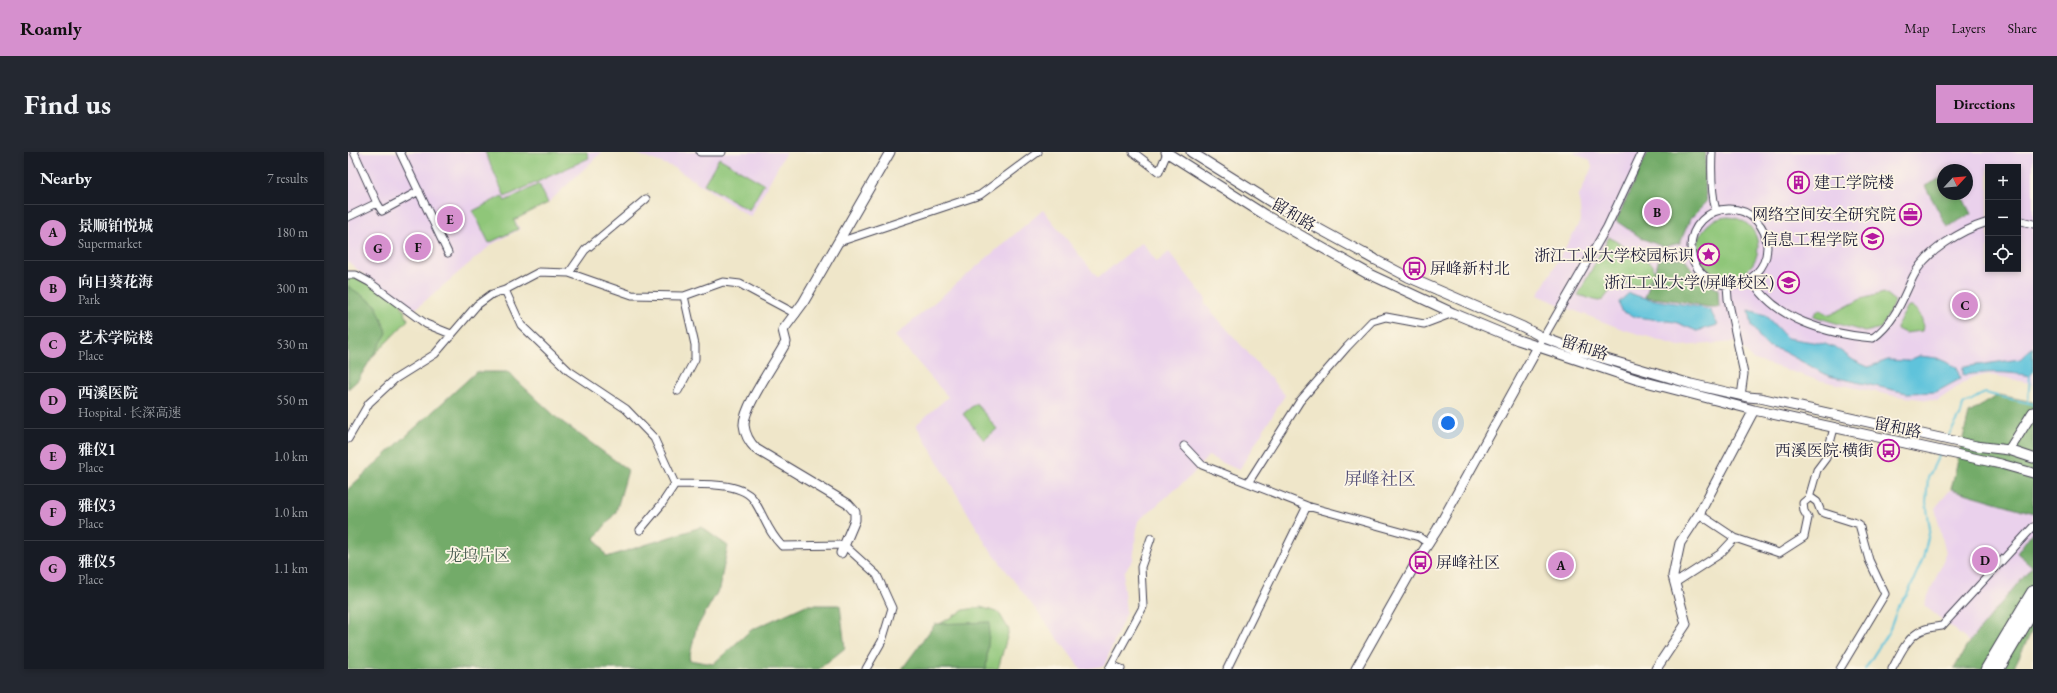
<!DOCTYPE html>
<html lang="en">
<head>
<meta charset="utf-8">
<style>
  :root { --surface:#171b24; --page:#242831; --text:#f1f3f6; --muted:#9ea1a6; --line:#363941; --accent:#d690ce }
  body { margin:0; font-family:"EB Garamond","Noto Serif SC",serif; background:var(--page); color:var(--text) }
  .controls { position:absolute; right:12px; top:12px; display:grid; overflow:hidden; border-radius:0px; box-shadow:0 2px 6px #0003 }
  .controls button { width:36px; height:36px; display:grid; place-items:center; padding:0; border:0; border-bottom:1px solid var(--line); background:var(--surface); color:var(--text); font:20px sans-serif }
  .compass { position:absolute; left:1589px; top:12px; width:36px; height:36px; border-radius:50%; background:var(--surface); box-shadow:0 2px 6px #0003; rotate:64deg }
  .you { position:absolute; left:1100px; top:271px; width:14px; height:14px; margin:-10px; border:3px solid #fff; border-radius:50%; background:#1a73e8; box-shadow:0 0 0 6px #1a73e833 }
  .badge { display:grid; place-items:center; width:26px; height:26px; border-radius:50%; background:var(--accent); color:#111; font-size:13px; font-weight:700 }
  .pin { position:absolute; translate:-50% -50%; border:2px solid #fff; box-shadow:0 1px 4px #0006 }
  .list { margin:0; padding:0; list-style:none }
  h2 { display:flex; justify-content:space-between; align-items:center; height:52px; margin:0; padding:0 16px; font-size:17px }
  h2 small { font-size:13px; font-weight:400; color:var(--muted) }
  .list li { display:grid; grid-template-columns:26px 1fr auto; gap:12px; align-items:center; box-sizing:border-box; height:56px; padding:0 16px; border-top:1px solid var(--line) }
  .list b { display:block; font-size:15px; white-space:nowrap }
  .list p { margin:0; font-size:13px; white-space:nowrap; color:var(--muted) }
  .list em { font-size:13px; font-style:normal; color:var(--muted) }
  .icon { flex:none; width:22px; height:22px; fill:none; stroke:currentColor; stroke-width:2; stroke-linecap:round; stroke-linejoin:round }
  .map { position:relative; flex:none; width:1685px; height:517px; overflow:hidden; border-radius:0px }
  header { display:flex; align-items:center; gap:24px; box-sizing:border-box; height:56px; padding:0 20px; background:var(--accent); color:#111 }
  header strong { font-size:19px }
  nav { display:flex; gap:22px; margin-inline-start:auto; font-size:14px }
  .intro { display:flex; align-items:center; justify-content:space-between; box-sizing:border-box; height:96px; padding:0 24px }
  h1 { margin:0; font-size:28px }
  .button { padding:10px 18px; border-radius:0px; background:var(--accent); color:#111; font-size:14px; font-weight:700 }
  main { display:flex; gap:24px; padding:0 24px }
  aside { flex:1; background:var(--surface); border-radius:0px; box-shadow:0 2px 6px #0003 }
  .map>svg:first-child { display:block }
  .built { fill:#ead1ec; fill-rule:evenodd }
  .green { fill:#8fc679; stroke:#58745a }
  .forest { fill:#73ab69; stroke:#4a6652 }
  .water { fill:#5ec3db; stroke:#40728b }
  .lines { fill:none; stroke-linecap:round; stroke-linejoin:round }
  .stream { stroke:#5ec3db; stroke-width:2 }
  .street-casing { stroke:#413f50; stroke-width:9 }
  .secondary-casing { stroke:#413f50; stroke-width:11 }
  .primary-casing { stroke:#413f50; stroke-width:12 }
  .highway-casing { stroke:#413f50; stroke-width:14 }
  .street { stroke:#fff; stroke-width:7 }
  .secondary { stroke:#fff; stroke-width:9 }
  .primary { stroke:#fff; stroke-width:10 }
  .highway { stroke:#fff; stroke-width:12 }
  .labels { text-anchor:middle; stroke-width:3.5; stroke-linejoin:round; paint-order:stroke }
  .poi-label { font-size:16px; fill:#22223b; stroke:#fcf5e5; text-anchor:end }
  .street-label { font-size:16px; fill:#22223b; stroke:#fcf5e5 }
  .park-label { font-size:16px; fill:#485b51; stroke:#fcf5e5 }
  .quarter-label { font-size:18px; fill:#545078; stroke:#fcf5e5 }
</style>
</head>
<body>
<header>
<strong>Roamly</strong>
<nav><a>Map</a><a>Layers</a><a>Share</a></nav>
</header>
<div class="intro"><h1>Find us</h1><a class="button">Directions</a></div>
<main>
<aside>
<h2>Nearby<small>7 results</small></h2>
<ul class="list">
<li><span class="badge">A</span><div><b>景顺铂悦城</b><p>Supermarket</p></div><em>180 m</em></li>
<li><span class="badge">B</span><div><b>向日葵花海</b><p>Park</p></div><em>300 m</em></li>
<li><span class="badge">C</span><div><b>艺术学院楼</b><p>Place</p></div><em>530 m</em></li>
<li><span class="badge">D</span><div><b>西溪医院</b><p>Hospital · 长深高速</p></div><em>550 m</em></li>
<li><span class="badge">E</span><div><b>雅仪1</b><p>Place</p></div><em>1.0 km</em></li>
<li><span class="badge">F</span><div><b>雅仪3</b><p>Place</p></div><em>1.0 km</em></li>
<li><span class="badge">G</span><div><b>雅仪5</b><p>Place</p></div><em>1.1 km</em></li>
</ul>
</aside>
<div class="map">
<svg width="1685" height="517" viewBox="0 0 1685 517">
  <rect width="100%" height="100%" fill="#fcf5e5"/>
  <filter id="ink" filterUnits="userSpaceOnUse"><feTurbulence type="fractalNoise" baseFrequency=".025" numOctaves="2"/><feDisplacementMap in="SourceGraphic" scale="8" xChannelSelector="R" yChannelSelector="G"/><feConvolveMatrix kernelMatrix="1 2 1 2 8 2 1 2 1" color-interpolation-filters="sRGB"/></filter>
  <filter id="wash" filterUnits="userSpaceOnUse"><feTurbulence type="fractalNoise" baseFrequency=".012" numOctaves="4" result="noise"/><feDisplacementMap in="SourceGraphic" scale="16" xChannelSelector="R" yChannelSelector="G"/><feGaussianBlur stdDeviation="0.9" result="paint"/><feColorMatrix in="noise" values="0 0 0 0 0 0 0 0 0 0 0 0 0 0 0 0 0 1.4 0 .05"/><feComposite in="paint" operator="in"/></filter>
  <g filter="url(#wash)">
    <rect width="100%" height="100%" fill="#efe6c9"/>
    <!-- built -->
    <path class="built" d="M 0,0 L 254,0 L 200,51 L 167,68 L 172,77 L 143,93 L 64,160 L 0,110 Z
      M 283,0 L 438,0 L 402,65 L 325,15 Z
      M 1224,0 L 1685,0 L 1685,232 L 1655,225 L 1638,223 L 1621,227 L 1589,249 L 1542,243 L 1470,228 L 1404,207 L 1389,190 L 1331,194 L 1274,177 L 1212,153 L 1190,143 L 1233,68 L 1231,44 L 1244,15 L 1242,9 ZM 1640,15 L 1670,15 L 1670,117 L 1640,117 ZM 1595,18 L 1619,18 L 1619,42 L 1595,42 Z
      M 695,58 L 750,126 L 794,90 L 809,110 L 821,100 L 858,147 L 857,152 L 937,243 L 891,318 L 860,304 L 843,324 L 790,369 L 785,408 L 777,419 L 775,430 L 778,461 L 756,514 L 737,517 L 733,517 L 640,395 L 568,273 L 600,245 L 547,184 Z
      M 1603,337 L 1685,359 L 1684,414 L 1621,490 L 1576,453 L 1598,402 L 1587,356 Z"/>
    <!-- green -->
    <path class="green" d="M 137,0 L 239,0 L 241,6 L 157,45 Z
      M 371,6 L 416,32 L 401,58 L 356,32 Z
      M 191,32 L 200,51 L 166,68 L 170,77 L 141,91 L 125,59 L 154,44 L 157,49 Z
      M1350 95a30 30 0 1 1 60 0a30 30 0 1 1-60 0Z
      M 1261,85 L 1305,113 L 1306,120 C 1297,137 1298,135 1281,132 C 1276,131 1270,134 1265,135 L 1255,148 L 1250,149 L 1230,143 Z
      M 0,121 L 51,147 L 60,168 L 0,230 Z
      M 1536,141 L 1547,149 L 1533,176 L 1517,180 L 1465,164 L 1471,157 L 1482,163 L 1513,147 Z
      M 1560,155 L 1564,155 C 1572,159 1577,170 1574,179 L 1557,181 L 1549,177 L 1549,173 Z
      M 628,251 L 649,277 L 636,288 L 615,262 Z
      M 633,455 L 651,461 L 661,478 L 650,517 L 568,517 L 586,475 L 616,458 Z"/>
    <!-- forest -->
    <path class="forest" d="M 1300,0 L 1357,0 L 1358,2 L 1356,27 L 1359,50 L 1342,67 L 1332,91 L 1316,95 L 1295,87 L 1268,69 Z
      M 1595,25 L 1595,42 L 1613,42 L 1623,62 L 1599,75 L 1577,34 Z
      M 1336,106 C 1346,121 1354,130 1370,137 L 1371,155 L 1359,155 L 1331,149 L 1297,145 L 1311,107 Z
      M 0,134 L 28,153 L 39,181 L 10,228 L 0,237 Z
      M 128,220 L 160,220 L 209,266 L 280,318 L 268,360 L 247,386 L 259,405 L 353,375 L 380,394 L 371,437 L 348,477 L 341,508 L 365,512 L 403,478 L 458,453 L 492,453 L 497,496 L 471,517 L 0,517 L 0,337 Z
      M 1651,243 L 1685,250 L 1685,361 L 1603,337 L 1621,261 Z
      M 1685,379 L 1685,477 L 1665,517 L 1606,517 L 1621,490 L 1684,414 L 1669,401 Z
      M 642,470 L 638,517 L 554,517 L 587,472 Z"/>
    <!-- water -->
    <path class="water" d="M 1281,141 C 1307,151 1335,150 1362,158 L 1370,173 L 1349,179 L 1327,170 L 1288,165 L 1273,159 L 1271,150 Z
      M 1401,158 L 1417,163 L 1439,186 L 1477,192 L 1490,197 L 1505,208 L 1520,215 L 1540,208 L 1559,209 L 1571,204 L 1589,206 L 1609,215 L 1612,227 L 1588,240 L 1559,241 L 1481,224 L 1434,199 L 1419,194 L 1412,186 L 1404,174 Z
      M 1685,195 L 1685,220 L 1682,224 C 1655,219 1642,220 1615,223 L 1615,215 L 1672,207 Z"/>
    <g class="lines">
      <!-- stream -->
      <path class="stream" d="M 1680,250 L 1682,224
        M 1600,285 L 1613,262 L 1615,253 L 1636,241 L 1685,252
        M 1517,517 L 1541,479 L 1550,455 L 1559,443 L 1575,406 L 1582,377 L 1578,350 L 1580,326 L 1592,301"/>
    </g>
  </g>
  <g filter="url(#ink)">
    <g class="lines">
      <defs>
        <path id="street" d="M 6,0 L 29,51
          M 52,0 L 100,101
          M 352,0 L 374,0
          M 785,0 L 811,20 L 819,1
          M 1364,0 C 1363,21 1363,39 1368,59
          M1343 95a38 38 0 1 1 76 0a38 38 0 1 1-76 0Z
          M 0,65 L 29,51 L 34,59 L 71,39
          M 1670,68 L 1685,72
          M 491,90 L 632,43 L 690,0
          M 221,121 L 237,98 L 298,47
          M 0,123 L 8,123 L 21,130 L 78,172 L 103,182
          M 1403,126 C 1426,168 1480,182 1525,186 C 1547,170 1554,148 1565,125 C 1577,99 1614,78 1640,70
          M 1379,133 L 1380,147 L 1396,222 L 1393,244
          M 157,138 L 173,173 L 221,219 L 278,257 L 306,286 L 327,332
          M 1190,195 L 1259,75 L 1294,0
          M 330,239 L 347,207 L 347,193 L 336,144
          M 0,287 L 21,251 L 47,227 L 87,202 L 129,153 L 144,142 L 157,138 L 191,120 L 221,121 L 284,143 L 336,144 L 375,130 L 392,132 L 448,162
          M 836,294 L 854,313 L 959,354 L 1071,385 L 1081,392
          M 900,331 L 952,249 L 999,195 L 1024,169 L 1038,165 L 1076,172 L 1105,161
          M 327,332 C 349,333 395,328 407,350 C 417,366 420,380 434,394 L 496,393 L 529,423 L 544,456 L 534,489 L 518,517
          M 1462,345 L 1469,350 L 1473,360 L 1511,372 L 1521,408 L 1537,442 L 1492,517
          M 1351,362 L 1387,386 L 1431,401 L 1456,385 L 1460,366 L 1456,359 L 1455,351 L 1461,346 L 1469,318 L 1478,306 L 1486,276
          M 292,378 L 313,353 L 327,332
          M 1327,431 L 1372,402 L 1387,386
          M 763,513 L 773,517
          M 761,517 L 795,455 L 793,415 L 803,386
          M 879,517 L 959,354
          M 1544,517 C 1551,504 1560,483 1575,478 C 1581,475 1588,475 1594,474 L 1685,375"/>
        <path id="secondary" d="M 818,0 L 917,63 L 1010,116
          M 843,0 L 931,55 L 1017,102
          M 1026,107 L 1060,125 L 1175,175 L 1194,185 L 1231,199 L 1343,232 L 1400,245 L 1412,246 L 1628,294 L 1661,298 L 1685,306
          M 1019,121 L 1105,161 L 1170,188 L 1290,228 L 1406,258 L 1653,312 L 1685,321
          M 1661,298 L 1685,260
          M 493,401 L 507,368 L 507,360 L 500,352 L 408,297 C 401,290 397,283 396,273 C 395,255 429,208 438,190 L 435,178 L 455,151 L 542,0
          M 1008,517 L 1069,409 L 1089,378 L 1190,195
          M 1308,517 L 1338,472 L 1325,424 L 1332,391 L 1351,362 L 1406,258"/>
        <path id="primary" d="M 1017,102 L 1026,107
          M 1010,116 L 1019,121"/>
        <path id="highway" d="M 1639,517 L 1685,440
          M 1650,517 L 1685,458"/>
      </defs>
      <!-- street casing -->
      <use href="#street" class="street-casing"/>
      <!-- secondary casing -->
      <use href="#secondary" class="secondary-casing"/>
      <!-- primary casing -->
      <use href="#primary" class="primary-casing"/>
      <!-- highway casing -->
      <use href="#highway" class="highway-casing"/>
      <!-- street -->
      <use href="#street" class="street"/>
      <!-- secondary -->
      <use href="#secondary" class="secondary"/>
      <!-- primary -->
      <use href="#primary" class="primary"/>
      <!-- highway -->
      <use href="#highway" class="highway"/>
    </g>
  </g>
  <!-- icons -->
  <defs>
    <symbol id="building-ring" viewBox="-11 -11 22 22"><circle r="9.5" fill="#fcf5e5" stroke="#b5179e" stroke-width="1.5"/><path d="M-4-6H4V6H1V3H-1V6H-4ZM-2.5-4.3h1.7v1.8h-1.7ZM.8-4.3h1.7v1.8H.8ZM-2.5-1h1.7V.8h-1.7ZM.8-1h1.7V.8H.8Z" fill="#b5179e"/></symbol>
    <symbol id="office-ring" viewBox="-11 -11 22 22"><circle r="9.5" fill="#fcf5e5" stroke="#b5179e" stroke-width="1.5"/><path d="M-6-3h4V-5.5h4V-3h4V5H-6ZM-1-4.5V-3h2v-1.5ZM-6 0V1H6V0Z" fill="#b5179e"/></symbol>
    <symbol id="university-ring" viewBox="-11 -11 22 22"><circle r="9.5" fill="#fcf5e5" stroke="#b5179e" stroke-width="1.5"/><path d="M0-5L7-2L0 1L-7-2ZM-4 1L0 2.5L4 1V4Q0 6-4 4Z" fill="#b5179e"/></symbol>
    <symbol id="sight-ring" viewBox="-11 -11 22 22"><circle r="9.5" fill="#fcf5e5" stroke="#b5179e" stroke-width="1.5"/><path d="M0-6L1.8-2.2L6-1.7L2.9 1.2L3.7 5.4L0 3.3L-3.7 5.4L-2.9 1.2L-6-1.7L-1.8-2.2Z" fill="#b5179e"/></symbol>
    <symbol id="bus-ring" viewBox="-11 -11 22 22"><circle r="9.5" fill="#fcf5e5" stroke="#b5179e" stroke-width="1.5"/><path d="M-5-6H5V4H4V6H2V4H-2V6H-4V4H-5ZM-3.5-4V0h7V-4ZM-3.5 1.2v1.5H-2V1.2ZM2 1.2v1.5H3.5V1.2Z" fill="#b5179e"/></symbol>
  </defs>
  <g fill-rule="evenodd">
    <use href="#building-ring" x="1438" y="18" width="25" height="25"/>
    <use href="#office-ring" x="1550" y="50" width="25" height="25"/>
    <use href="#university-ring" x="1512" y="74" width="25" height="25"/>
    <use href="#sight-ring" x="1348" y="90" width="25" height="25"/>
    <use href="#bus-ring" x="1054" y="104" width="25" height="25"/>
    <use href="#university-ring" x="1428" y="118" width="25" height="25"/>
    <use href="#bus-ring" x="1528" y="286" width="25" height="25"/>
    <use href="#bus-ring" x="1060" y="398" width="25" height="25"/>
  </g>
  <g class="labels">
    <!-- poi labels -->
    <g class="poi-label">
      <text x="1466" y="36" text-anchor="start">建工学院楼</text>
      <text x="1548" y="68">网络空间安全研究院</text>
      <text x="1510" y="93">信息工程学院</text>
      <text x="1346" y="109">浙江工业大学校园标识</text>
      <text x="1082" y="122" text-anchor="start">屏峰新村北</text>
      <text x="1426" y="136">浙江工业大学(屏峰校区)</text>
      <text x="1526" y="304">西溪医院·横街</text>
      <text x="1088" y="416" text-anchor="start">屏峰社区</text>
    </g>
    <!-- street labels -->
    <g class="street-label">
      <text transform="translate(946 62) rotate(31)" y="6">留和路</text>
      <text transform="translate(1237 195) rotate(18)" y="6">留和路</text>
      <text transform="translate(1550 275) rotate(12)" y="6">留和路</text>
    </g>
    <!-- park labels -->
    <g class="park-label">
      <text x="130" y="409">龙坞片区</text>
    </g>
    <!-- quarter labels -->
    <g class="quarter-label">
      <text x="1032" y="333">屏峰社区</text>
    </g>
  </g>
</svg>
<div class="controls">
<button>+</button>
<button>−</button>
<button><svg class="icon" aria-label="locate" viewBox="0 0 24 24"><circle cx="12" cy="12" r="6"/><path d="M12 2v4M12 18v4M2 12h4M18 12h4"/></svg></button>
</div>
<svg class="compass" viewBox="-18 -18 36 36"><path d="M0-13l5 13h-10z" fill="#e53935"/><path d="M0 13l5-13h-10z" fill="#9ea1a6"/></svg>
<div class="you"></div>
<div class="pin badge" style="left:1213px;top:413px">A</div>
<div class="pin badge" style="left:1309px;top:60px">B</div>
<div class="pin badge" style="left:1617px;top:153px">C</div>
<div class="pin badge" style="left:1637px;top:408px">D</div>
<div class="pin badge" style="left:102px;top:67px">E</div>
<div class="pin badge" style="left:70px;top:95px">F</div>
<div class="pin badge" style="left:30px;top:96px">G</div>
</div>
</main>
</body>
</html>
